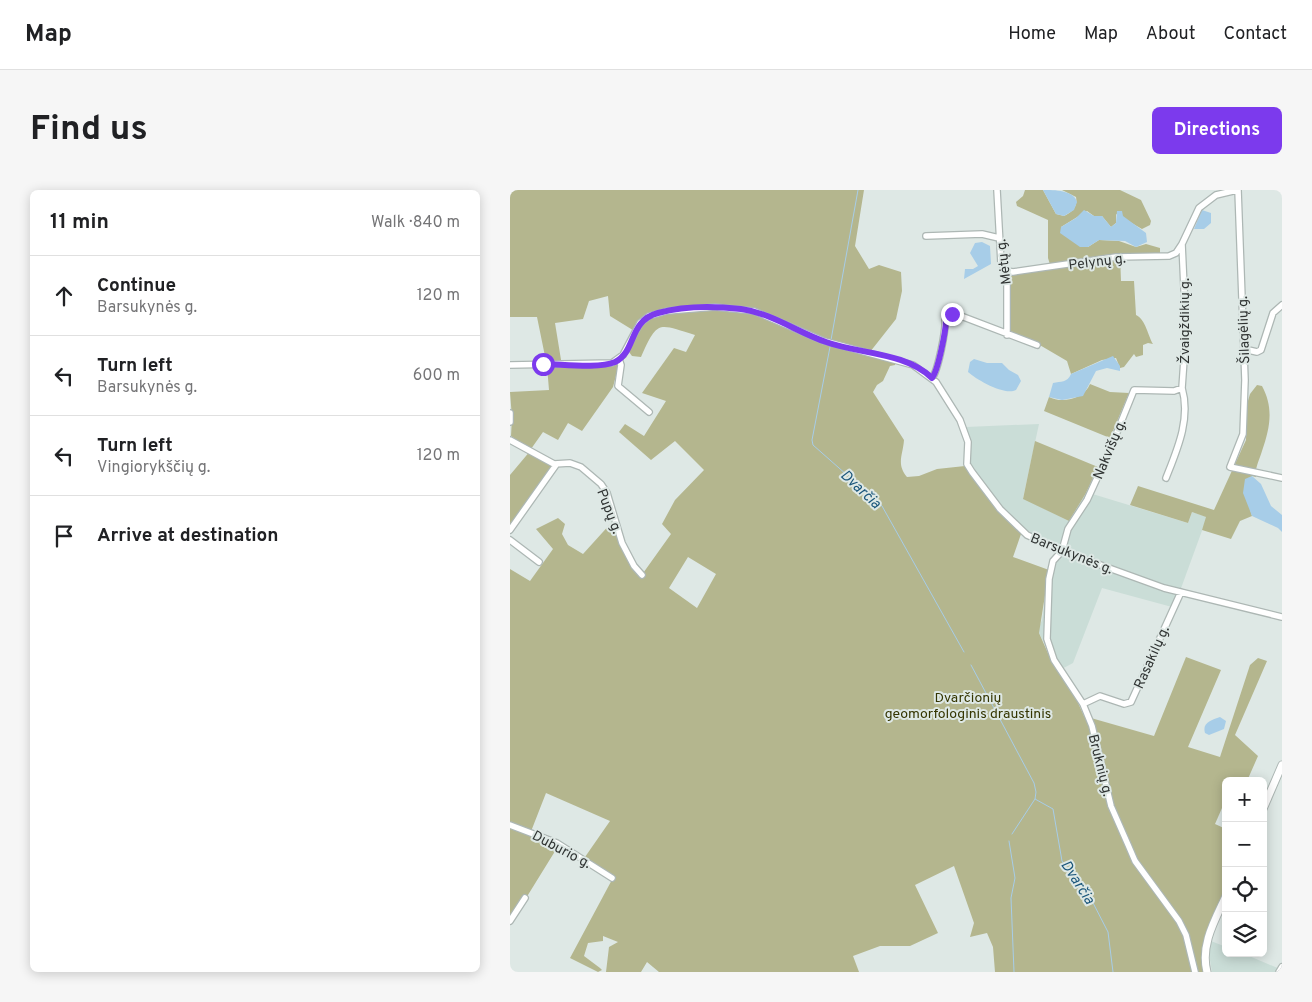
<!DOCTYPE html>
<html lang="en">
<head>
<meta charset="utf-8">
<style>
  :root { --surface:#fff; --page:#f6f6f6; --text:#202124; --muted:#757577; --line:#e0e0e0; --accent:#7c3aed }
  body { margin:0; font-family:Overpass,sans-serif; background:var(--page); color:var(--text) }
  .controls { position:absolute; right:15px; bottom:15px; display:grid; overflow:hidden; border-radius:8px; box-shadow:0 2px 12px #0003 }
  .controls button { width:45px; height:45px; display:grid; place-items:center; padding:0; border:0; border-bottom:1px solid var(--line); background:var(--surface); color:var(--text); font:25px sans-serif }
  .stop { position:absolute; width:15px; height:15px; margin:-11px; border:4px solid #7c3aed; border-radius:50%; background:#fff }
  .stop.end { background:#7c3aed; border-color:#fff; box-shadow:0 1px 5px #0008 }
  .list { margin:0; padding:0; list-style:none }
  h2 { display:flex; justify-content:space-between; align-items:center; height:65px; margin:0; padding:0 20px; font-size:21px }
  h2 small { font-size:16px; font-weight:400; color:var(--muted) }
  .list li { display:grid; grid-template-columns:32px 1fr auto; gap:15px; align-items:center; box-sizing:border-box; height:80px; padding:0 20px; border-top:1px solid var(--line) }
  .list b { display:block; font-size:19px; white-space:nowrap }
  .list p { margin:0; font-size:16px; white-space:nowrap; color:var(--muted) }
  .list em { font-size:16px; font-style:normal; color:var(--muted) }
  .icon { flex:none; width:28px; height:28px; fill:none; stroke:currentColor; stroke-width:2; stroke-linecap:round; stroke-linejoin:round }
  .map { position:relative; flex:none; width:772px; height:782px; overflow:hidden; border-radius:8px }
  header { display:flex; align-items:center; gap:30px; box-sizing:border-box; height:70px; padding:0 25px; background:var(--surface); border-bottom:1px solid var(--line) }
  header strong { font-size:24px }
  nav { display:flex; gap:28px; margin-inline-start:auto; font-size:18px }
  .intro { display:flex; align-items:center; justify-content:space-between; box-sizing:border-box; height:120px; padding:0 30px }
  h1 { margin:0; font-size:35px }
  .button { padding:12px 22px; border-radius:8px; background:var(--accent); color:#fff; font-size:18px; font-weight:700 }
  main { display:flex; gap:30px; padding:0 30px }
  aside { flex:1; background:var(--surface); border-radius:8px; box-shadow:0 2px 12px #0003 }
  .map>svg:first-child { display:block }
  .built { fill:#caddd7 }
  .green { fill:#b4b68e; fill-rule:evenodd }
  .water { fill:#a7cde8 }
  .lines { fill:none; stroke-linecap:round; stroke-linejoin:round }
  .stream { stroke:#a7cde8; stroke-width:1 }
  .minor-casing { stroke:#adb7b4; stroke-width:8 }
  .major-casing { stroke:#adb7b4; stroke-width:9 }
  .minor { stroke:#fff; stroke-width:5.5 }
  .major { stroke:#fff; stroke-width:7 }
  .route { stroke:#7c3aed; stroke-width:6 }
  .labels { text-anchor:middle; stroke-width:4; stroke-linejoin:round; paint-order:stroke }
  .street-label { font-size:14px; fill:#303433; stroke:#dee8e5 }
  .park-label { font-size:14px; fill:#343501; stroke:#dee8e5 }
  .water-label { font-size:15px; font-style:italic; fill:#1a567b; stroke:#dee8e5 }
</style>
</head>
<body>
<header>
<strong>Map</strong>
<nav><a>Home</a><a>Map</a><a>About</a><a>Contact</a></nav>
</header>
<div class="intro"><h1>Find us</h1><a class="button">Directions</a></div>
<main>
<aside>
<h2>11 min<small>Walk · 840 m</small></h2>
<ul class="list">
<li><svg class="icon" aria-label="ahead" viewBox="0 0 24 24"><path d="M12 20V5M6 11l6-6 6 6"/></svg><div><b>Continue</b><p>Barsukynės g.</p></div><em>120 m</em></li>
<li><svg class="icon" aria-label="left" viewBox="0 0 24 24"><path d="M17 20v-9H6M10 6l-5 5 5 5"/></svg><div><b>Turn left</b><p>Barsukynės g.</p></div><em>600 m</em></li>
<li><svg class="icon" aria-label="left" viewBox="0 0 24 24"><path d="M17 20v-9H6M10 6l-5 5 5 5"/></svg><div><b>Turn left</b><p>Vingiorykščių g.</p></div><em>120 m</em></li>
<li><svg class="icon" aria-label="arrive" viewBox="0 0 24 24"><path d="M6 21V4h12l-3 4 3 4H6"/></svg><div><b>Arrive at destination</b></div></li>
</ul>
</aside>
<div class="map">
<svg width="772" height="782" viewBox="0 0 772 782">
  <rect width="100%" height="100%" fill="#dee8e5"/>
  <!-- built -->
  <path class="built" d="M 529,234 L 513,308 L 559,331 L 576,302 L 678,333 L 682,322 L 697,327 L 670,401 L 531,349 L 507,334 L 486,311 L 461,276 L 456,237 Z
    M 556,365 L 668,404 L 662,417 L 592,398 L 563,473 L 548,481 L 529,443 L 529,437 L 532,430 L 537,392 L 543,375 L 551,367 Z
    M 701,751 L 716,757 L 716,763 L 732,763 L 770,779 L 768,782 L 702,782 L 699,764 Z"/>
  <!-- green -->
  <path class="green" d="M 0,0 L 354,0 L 345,56 L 359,79 L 369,75 L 391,82 L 392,101 L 386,129 L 360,162 L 386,171 L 385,175 L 380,176 L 373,191 L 367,195 L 363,202 L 394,250 C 393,265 386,274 397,287 L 409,286 L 427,279 L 455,276 L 511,344 L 503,367 L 539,380 L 529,443 L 541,470 L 564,504 L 574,526 L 644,546 L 676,467 L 711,480 L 678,557 L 710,567 L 740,475 L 748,468 L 757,471 L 725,545 L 748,566 L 737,591 L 716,591 L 716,619 L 712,618 L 705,634 L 716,639 L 716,701 L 693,755 L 695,782 L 485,782 L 483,757 L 477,743 L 460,747 L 464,733 L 444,676 L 405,695 L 428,743 L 400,756 L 370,756 L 343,766 L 349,782 L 149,782 L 137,772 L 131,782 L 96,782 L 99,757 L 108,752 L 93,746 L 93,751 L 78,753 L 74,766 L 90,778 L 92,780 L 88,782 L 60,768 L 104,686 L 75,667 L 100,631 L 36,603 L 20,644 L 47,658 L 0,734 L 0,379 L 20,391 L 43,359 L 26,339 L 48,328 L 55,334 L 52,344 L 58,355 L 73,364 L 102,332 L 121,373 L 131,386 L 161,344 L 152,334 L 165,310 L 194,280 L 165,251 L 141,270 L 109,242 L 115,234 L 134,246 L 156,211 L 132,203 L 164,158 L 176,162 L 185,145 C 148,134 148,129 131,167 L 122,166 L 119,162 L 126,142 L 100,126 L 98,106 L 79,111 L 73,129 L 45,133 L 52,176 L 96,176 L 109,174 L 103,197 L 72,241 L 58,233 L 48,250 L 33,242 L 21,259 L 41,276 L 42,279 L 0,334 L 0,285 L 21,260 L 1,246 L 2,228 L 0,202 L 39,200 L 37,176 L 27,127 L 0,127 ZM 178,367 L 206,384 L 187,418 L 159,398 Z
    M 515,0 L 533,0 L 546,24 L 554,26 C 562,22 568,17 566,7 L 552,0 L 610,0 L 631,10 L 641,31 L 640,35 L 632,39 L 606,24 L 606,33 L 601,37 L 592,26 L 584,26 L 577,21 L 551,37 L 578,57 L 589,50 L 609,51 L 626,57 L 636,54 L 650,58 L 650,63 L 645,64 L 610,65 L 611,91 L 624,91 L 626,125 C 636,130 638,146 643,154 L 638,153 L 633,155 L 633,165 L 626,167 L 624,164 L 614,177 L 610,178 L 606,168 L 592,170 L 561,184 L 557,171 L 528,154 L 495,142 L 499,86 L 541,78 L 538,68 L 538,30 L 507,16 L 506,12 L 513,6 Z
    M 580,194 L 600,202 L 619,203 L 600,248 L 534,221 L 539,207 C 552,214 574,209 580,194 Z
    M 747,195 L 752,196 C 764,218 760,238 752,261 C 749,271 745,277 746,287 L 742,286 L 740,319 L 742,326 L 730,331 L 721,349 L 692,340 L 696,327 L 682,322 L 678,333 L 620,315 L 628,296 L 704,320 L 736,250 L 737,214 L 740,204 Z
    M 525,251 L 588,277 L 576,303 L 559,331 L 513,309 Z"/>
  <!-- water -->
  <path class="water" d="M 533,0 C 544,0 564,0 567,12 L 564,20 L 554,26 L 546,24 Z
    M 574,20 L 584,26 L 592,26 L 601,37 L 606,33 L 607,21 L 612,21 L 613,26 L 636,43 L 637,52 L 626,57 L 615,51 L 589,50 L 578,57 L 570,57 L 550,43 L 551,37 L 566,28 Z
    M 692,20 L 701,23 L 701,33 L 694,39 L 684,39 Z
    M 472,52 L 480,56 L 481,74 L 454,89 L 455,79 L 463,79 L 468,76 L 460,63 L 465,53 Z
    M 603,166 L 610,176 L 610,181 L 597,178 L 586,181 L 573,206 L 552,210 L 539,207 L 543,193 C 551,191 557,193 561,184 Z
    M 464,169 L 477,173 L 492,173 L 499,180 L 508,185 L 511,191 L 506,200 C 495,206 467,190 458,182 L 460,172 Z
    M 742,286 L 751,294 L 761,316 L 772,325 L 772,342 L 768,338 L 742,326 L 733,303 L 735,289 Z
    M 710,527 L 716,531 L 714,539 L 699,545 L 695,543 C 692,533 701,530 710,527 Z"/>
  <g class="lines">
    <!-- stream -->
    <path class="stream" d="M 321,150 L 348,0
      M 320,157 L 302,250 L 303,255 L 372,316 L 454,462
      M 461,475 L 524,593 L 526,602 L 525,609 L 543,619 L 552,671 L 580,707 L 598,742 L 603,782
      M 502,644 L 525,609
      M 499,651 L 505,688 L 501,708 L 504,782"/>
    <defs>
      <path id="minor" d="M 487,0 L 491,73 L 497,81 L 497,145
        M 728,0 L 735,190 L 733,244 L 720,277 L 772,288
        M 416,46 L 472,44 L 489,48
        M 497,81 L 503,82 L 606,67 L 659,66 L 666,63 L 672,54
        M 734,159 L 747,162 L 751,160 L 763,123 L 772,115
        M 109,169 L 111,175 L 108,196 L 139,222
        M 0,175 L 102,173 L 113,165 L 130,133 L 139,126 L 157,121 L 205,117 L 244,121 L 314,151 L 403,175 L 426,192 L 450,230 L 458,252 L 457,274 L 462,282 L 490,319 L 517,345 L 552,361 L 654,398 L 772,427
        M 422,188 C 428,181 436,140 435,130 L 442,124 L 451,126 L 527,155
        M 672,198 L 664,201 L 624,200 L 599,262 L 577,310 L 558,339 L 552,361 L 543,371 L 539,389 L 537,449 L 544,470 L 573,514 L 582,536 L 601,616 L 619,657 L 625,671 L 669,731 L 676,745 L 685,782
        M 0,223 L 0,232
        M 0,250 L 44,274 L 60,273 L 71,277 L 91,294 L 97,303 L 112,353 L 124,376 L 132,385
        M 656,288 C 667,260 681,229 672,198 L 676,141 L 672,54 L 689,18 L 706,5 L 727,0
        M 0,340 L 46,275
        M 0,350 L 29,372
        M 573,514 L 590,506 L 614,514 L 621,512 L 671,402
        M 0,635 L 47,653 L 102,688
        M 0,731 L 15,708
        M 769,782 L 772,777"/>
      <path id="major" d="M 753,619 L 772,575
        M 697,782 C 690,755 705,730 716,706"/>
    </defs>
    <!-- minor casing -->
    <use href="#minor" class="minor-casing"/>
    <!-- major casing -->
    <use href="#major" class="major-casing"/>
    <!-- minor -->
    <use href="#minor" class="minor"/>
    <!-- major -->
    <use href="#major" class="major"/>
  </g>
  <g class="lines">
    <!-- route -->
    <path class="route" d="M 33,174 C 51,174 89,179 105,172 C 127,161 118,131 148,123 C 173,116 205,116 231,119 C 261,123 287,142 316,152 C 349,164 395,162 422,188 C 428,181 436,140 436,130 L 442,124"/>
  </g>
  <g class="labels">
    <!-- street labels -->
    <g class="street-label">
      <text transform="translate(587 71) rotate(-7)" y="5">Pelynų g.</text>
      <text transform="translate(493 72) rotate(-97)" y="5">Mėtų g.</text>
      <text transform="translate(674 131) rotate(-90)" y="5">Žvaigždikių g.</text>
      <text transform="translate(733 140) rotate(-92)" y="5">Šilagėlių g.</text>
      <text transform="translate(599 259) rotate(-67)" y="5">Nakvišų g.</text>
      <text transform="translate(100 321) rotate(69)" y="5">Pupų g.</text>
      <text transform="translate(562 363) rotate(22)" y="5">Barsukynės g.</text>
      <text transform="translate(641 467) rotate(-66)" y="5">Rasakilų g.</text>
      <text transform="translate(591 575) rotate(76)" y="5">Bruknių g.</text>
      <text transform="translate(52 659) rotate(28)" y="5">Duburio g.</text>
    </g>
    <!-- park labels -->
    <g class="park-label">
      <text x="458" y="512">Dvarčionių<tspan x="458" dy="16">geomorfologinis draustinis</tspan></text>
    </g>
    <!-- water labels -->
    <g class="water-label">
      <text transform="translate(351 299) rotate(43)" y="5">Dvarčia</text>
      <text transform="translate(568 692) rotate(57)" y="5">Dvarčia</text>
    </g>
  </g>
</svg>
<div class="controls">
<button>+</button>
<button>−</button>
<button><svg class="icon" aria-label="locate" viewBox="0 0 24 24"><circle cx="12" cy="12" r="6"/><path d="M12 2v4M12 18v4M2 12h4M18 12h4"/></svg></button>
<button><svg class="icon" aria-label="layers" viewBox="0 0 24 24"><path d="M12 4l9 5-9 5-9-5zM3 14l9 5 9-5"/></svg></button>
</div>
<div class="stop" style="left:33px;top:174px"></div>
<div class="stop end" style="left:442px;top:124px"></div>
</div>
</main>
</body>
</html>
